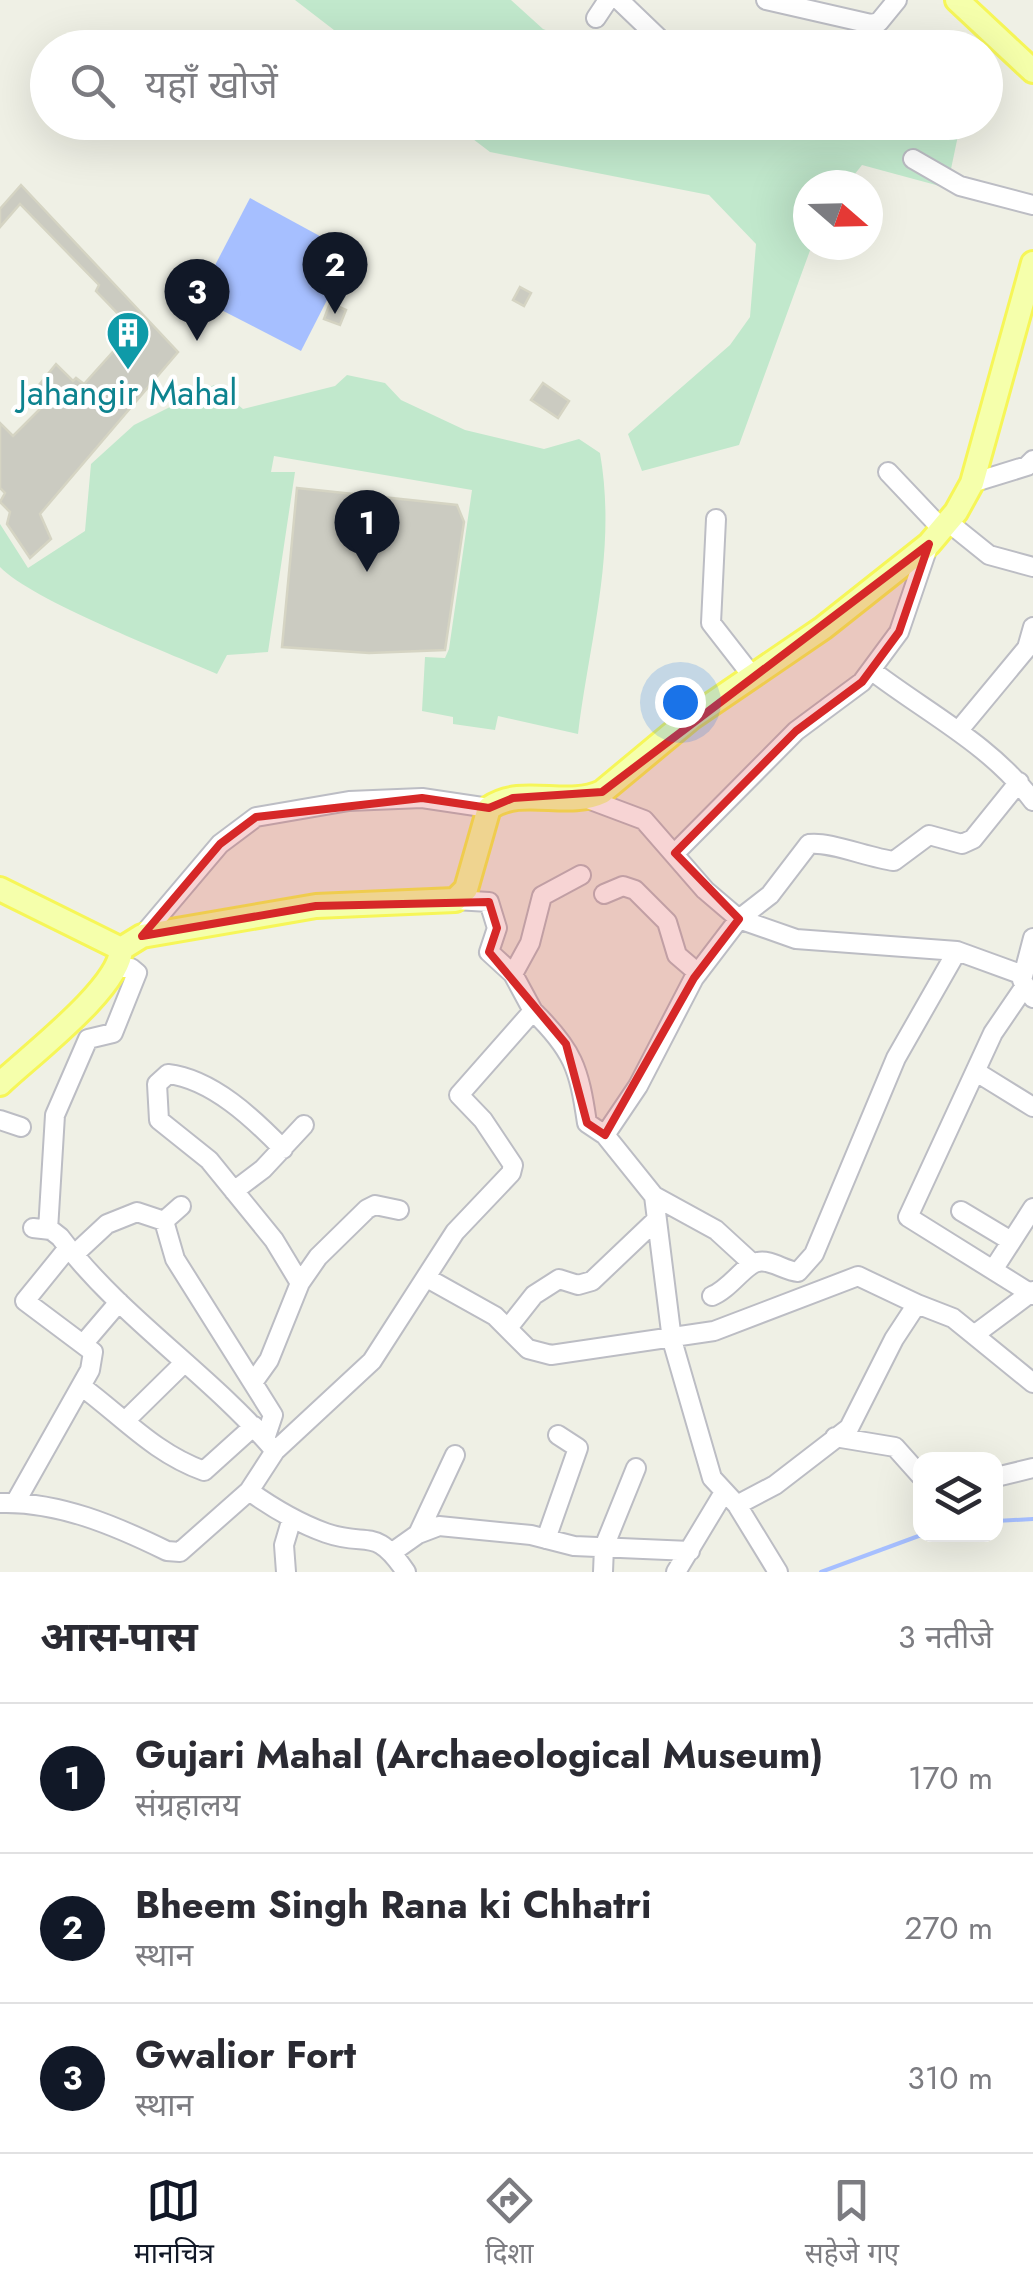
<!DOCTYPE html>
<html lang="hi">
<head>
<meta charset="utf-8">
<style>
  :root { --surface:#fff; --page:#f2f2f3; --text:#2b2b33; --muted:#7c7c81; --line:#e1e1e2; --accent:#111827 }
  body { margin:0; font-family:Jost,"Noto Sans Devanagari",sans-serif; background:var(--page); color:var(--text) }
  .controls { position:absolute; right:30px; bottom:30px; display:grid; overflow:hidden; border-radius:20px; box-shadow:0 10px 40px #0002 }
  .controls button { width:90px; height:90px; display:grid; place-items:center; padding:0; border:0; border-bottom:2px solid var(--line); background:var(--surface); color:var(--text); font:50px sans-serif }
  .compass { position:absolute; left:793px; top:170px; width:90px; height:90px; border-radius:50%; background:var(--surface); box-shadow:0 10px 40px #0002; rotate:110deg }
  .you { position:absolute; left:680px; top:702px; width:35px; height:35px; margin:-25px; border:8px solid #fff; border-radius:50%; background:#1a73e8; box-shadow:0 0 0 15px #1a73e833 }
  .badge { display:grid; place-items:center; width:65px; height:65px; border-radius:50%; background:var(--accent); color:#fff; font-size:32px; font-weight:700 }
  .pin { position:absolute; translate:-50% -82px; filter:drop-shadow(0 2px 5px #0008) }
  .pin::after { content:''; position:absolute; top:52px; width:35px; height:30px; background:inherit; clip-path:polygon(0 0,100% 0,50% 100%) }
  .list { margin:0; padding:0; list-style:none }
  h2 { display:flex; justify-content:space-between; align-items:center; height:130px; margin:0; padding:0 40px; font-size:42px }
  h2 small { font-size:32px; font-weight:400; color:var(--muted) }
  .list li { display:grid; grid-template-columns:65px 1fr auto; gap:30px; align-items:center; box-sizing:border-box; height:150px; padding:0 40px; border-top:2px solid var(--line) }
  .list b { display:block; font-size:38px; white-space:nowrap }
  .list p { margin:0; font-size:32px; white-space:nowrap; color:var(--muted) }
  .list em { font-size:32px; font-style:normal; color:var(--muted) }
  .icon { flex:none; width:55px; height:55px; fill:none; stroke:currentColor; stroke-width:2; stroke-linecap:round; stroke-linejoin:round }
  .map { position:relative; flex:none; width:1033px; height:1572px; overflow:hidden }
  .search { position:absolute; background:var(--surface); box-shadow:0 10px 40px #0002; left:30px; right:30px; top:30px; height:110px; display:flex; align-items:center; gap:25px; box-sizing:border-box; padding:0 35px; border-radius:55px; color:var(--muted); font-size:38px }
  .sheet { height:580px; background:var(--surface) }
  nav { display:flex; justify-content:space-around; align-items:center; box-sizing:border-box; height:140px; border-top:2px solid var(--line); background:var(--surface); font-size:28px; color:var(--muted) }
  nav a { display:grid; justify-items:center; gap:5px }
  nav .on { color:var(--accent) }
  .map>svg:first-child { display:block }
  .green { fill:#c1e8cc }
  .water { fill:#a6bfff }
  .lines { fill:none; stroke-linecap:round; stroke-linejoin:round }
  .stream { stroke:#a6bfff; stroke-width:4 }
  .building { fill:#cbcbc1; stroke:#d5d4c3; stroke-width:2.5 }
  .minor-casing { stroke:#bcbdc4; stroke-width:22 }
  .major-casing { stroke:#f6f658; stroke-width:28 }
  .minor { stroke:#fff; stroke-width:18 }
  .major { stroke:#f5ffab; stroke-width:22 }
  .marked { fill:#d62828; fill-opacity:0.2; stroke:#d62828; stroke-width:8; stroke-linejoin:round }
  .labels { text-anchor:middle; stroke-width:8; stroke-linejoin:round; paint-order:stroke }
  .culture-label { font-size:35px; fill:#0d838f; stroke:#fff }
</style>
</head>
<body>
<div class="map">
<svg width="1033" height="1572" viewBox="0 0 1033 1572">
  <rect width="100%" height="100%" fill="#eff0e5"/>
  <!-- green -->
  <path class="green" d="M 295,0 L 511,0 L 543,29 L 592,47 L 356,47 Z
    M 954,122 L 960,126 L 947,188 L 862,165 L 846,185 L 808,185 L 808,245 L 812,245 L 739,445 L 642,471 L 628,434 L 730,345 L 750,317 L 756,244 L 709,195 L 490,152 L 452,123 Z
    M 347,375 L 385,383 L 401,400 L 465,430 L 544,449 L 579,439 L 600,453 C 617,551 590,637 578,734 L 498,716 L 495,730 L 453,724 L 453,717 L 422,711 L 425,657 L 445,658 L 449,649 L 472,490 L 274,456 L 271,472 L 295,472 L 268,652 L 227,655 L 217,674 C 167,652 33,601 0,567 L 0,524 L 28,568 L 85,531 L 91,464 L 134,425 L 214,385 L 243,409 L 335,386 Z"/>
  <!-- water -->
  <path class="water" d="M 250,198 L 351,253 L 301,351 L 198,298 Z"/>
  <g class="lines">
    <!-- stream -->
    <path class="stream" d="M 996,1521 L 1033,1519
      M 821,1572 L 924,1534"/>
  </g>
  <!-- building -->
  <path class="building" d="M 21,185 L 178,352 L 40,514 L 51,539 L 30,558 L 7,524 L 10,512 L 0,502 L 5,493 L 0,488 L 0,423 L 13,436 L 47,402 L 34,391 L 56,364 L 73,381 L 76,378 L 84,384 L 137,325 L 132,321 L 128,324 L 96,291 L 99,285 L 20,204 L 0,227 L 0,209 Z
    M 520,287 L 531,293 L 524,306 L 513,300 Z
    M 330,303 L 346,310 L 340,325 L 324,319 Z
    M 543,383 L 569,401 L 558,418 L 531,400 Z
    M 297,488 L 457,505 L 464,522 L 445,650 L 369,653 L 282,647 Z"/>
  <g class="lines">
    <defs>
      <path id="minor" d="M 619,0 L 669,48
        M 766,0 L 871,24 L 879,22 L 897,0
        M 596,18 L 608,0
        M 913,159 L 960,186 L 1033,205
        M 888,472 L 942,529
        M 972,483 L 1027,466 L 1033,460
        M 716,519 L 711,623 L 753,677
        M 948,522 L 989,555 L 1033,567
        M 871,670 C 927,713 990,744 1033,801
        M 959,730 L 1027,648 L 1033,627
        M 588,799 L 644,820 L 705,890 L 739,919 L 796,939 L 957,951 L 1023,975
        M 675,853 L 796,731 L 862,682 L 899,632 L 929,544
        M 604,894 L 623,886 L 635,890 L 667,922 L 677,955 L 698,973
        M 455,900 L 489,902 L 497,928 L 489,952 L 513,974 L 533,1011
        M 142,936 L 220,844 L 256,817 L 349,801 L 422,798 L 489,808
        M 1033,938 L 1022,980 L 1033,998
        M 513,974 L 530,943 L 542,896 L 581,875
        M 1023,989 L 993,1033 L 908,1217 L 1033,1295
        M 978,1073 L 1033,1107
        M 0,1120 L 21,1127
        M 234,1191 L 263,1169 L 304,1125
        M 654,1196 L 716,1230 L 752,1263
        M 961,1211 L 1011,1241
        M 164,1221 L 175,1259 L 273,1415 L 265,1439
        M 33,1228 L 51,1230 L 60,1237 C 121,1318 210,1374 275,1451
        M 48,1230 L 55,1115 L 88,1039 L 113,1033 L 137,973 L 131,968 L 117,968
        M 70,1251 L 79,1250 L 107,1224 L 137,1212 L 164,1221 L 181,1206
        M 993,1270 L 1033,1208
        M 427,1278 L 495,1316 L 528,1349 L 551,1355 L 714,1331 L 858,1276 L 917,1304
        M 300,1283 L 318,1257 L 367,1209 L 375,1205 L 399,1210
        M 712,1296 C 730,1289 745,1264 758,1262 C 770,1259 785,1271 798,1272 L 814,1254 L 896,1058 L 957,951
        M 508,1328 L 534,1295 L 559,1279 L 578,1285 L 592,1281 L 654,1222
        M 974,1335 L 1033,1383
        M 84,1343 L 119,1302
        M 254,1381 L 269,1360 L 300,1283 L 274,1240 L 209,1160 L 159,1120 L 157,1084 L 168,1074 C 212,1079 254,1119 283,1149
        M 81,1386 C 123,1417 154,1453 204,1471 L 254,1426
        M 127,1419 L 183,1364
        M 835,1437 L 895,1447 L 920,1475
        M 996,1477 L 1033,1468
        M 249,1491 C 273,1508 298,1523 326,1533 C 369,1548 374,1525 406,1572
        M 0,1503 C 58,1501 116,1526 167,1551 L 180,1552 L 249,1491 L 275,1451 L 372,1361 L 455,1232 L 511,1173 L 513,1165 L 483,1120 L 459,1095 L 533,1011 C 573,1050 579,1068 587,1123 L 605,1135
        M 15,1503 L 90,1370 L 93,1352 L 25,1301 L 68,1248
        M 737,1505 L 775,1485 L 849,1428 L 894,1339 L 917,1304 L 953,1318 L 974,1335 L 1033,1291
        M 418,1534 L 455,1455
        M 546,1539 L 578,1448 L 558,1435
        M 394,1551 L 418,1534 L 439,1526 L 531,1535 L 574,1546 L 690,1551
        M 286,1572 L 284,1545 L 292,1518
        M 603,1572 L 604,1547 L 636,1468
        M 676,1572 L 723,1494
        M 778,1572 L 737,1505 L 712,1478 L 672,1340 L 654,1196 L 605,1135 L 638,1086 L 694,978 L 739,919 L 770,895 L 809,844 C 829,841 869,858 894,861 L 929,835 L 962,844 L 973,839 L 1019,782"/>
      <path id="major" d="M 957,0 L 1033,71
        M 0,889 L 121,949
        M 0,1084 C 28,1057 121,987 121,949 L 142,936 L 316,906 L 455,900 L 466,889 L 489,808 C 522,785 567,809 602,792 L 691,718 L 823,628 L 929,544 L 956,512 L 972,483 L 1033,263"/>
    </defs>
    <!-- minor casing -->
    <use href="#minor" class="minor-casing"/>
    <!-- major casing -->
    <use href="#major" class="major-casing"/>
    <!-- minor -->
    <use href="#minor" class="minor"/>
    <!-- major -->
    <use href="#major" class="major"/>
  </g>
  <!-- marked area -->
  <path class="marked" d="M 929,544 L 899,632 L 862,682 L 796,731 L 675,853 L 739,919 L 694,978 L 605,1135 L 587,1123 L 566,1044 L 489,952 L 497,928 L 489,902 L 316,906 L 142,936 L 220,844 L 256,817 L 422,798 L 489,808 L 513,798 L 602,792 Z"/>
  <!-- icons -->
  <defs>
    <symbol id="building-pin" viewBox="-11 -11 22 30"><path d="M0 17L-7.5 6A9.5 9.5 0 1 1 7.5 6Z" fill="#0f9aa8" stroke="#fff"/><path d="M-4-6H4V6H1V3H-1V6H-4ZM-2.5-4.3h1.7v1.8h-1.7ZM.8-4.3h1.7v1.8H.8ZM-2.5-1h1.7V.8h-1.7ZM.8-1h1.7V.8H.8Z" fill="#fff"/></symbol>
  </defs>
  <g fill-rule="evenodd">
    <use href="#building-pin" x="103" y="308" width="50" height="68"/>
  </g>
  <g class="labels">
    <!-- culture labels -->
    <g class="culture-label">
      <text x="128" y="405">Jahangir Mahal</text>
    </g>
  </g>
</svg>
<div class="controls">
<button><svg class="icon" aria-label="layers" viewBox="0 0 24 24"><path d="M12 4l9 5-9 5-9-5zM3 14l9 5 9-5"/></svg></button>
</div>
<svg class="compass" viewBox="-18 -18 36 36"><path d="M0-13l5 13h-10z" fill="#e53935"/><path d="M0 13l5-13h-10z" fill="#7c7c81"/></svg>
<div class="you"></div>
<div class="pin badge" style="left:367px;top:572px">1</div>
<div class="pin badge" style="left:335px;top:314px">2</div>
<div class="pin badge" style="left:197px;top:341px">3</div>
<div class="search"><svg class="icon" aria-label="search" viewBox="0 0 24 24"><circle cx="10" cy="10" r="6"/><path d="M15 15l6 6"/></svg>यहाँ खोजें</div>
</div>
<section class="sheet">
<h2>आस-पास<small>3 नतीजे</small></h2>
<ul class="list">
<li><span class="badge">1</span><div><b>Gujari Mahal (Archaeological Museum)</b><p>संग्रहालय</p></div><em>170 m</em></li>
<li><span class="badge">2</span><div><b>Bheem Singh Rana ki Chhatri</b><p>स्थान</p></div><em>270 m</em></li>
<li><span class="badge">3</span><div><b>Gwalior Fort</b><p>स्थान</p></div><em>310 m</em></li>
</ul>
</section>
<nav>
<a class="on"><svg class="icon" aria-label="map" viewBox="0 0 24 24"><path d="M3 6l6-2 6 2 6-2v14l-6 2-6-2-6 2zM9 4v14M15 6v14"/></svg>मानचित्र</a>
<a><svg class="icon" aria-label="directions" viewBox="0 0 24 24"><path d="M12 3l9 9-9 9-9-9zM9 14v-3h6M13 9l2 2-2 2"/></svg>दिशा</a>
<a><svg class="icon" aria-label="saved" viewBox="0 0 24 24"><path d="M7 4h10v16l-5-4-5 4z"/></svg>सहेजे गए</a>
</nav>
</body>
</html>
